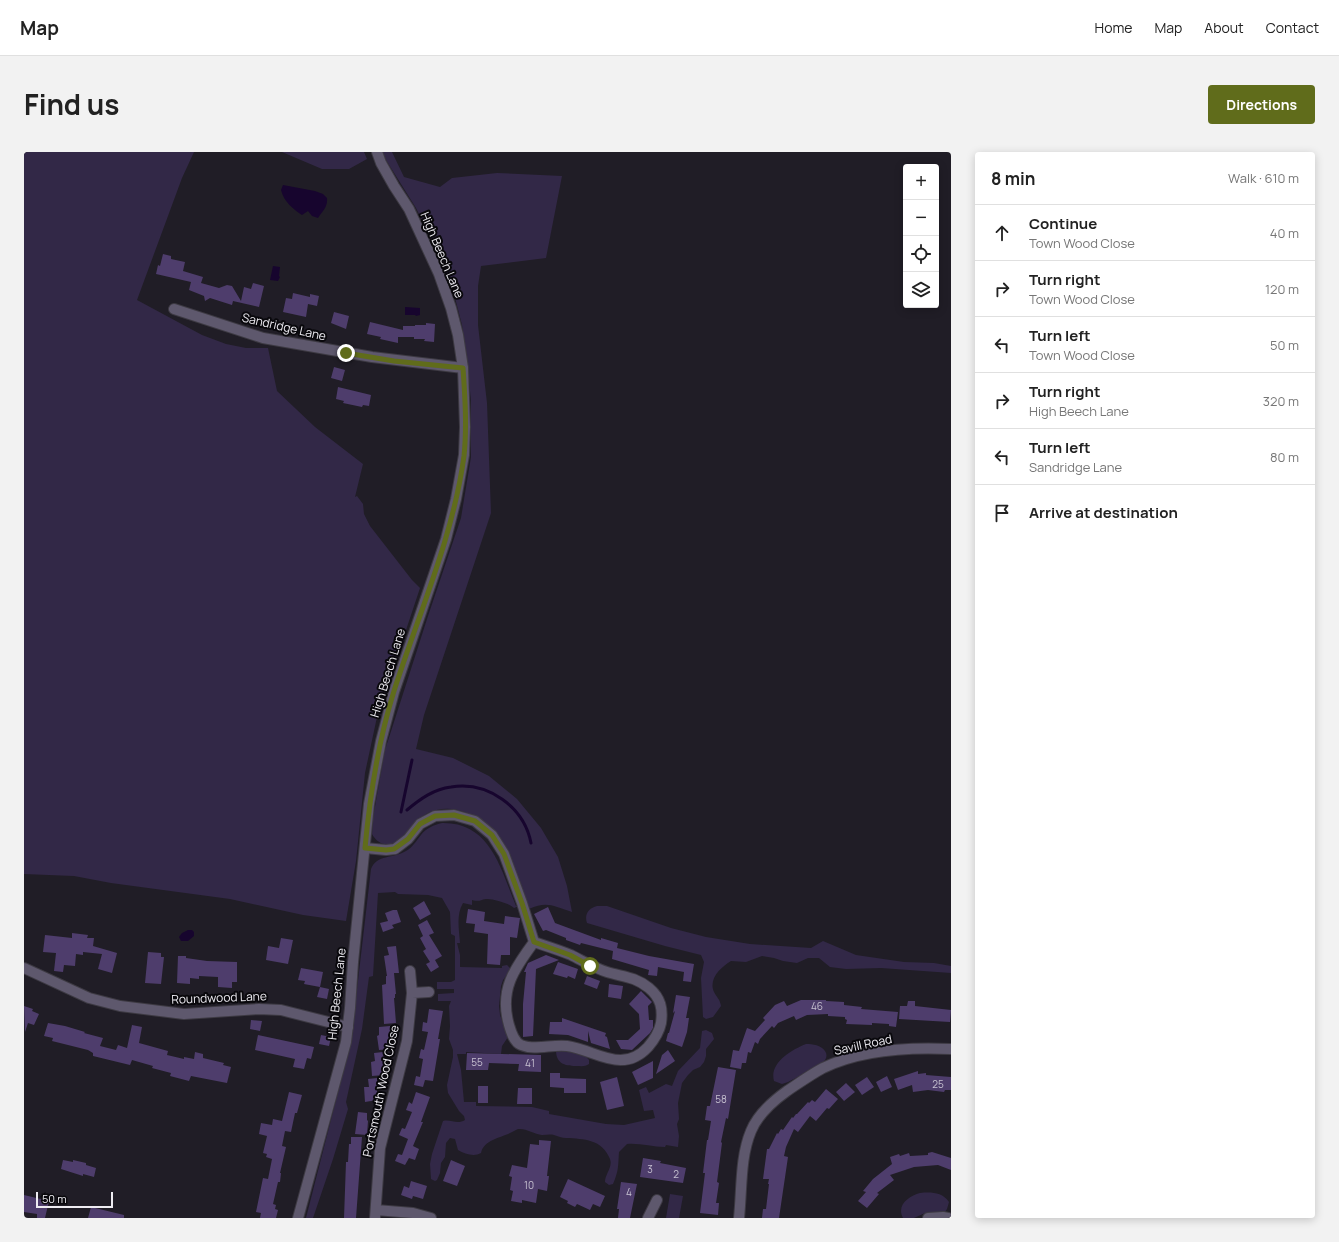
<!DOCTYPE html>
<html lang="en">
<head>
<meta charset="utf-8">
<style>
  :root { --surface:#fff; --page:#f2f2f2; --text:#222; --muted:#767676; --line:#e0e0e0; --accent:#606c1b }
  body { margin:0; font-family:Manrope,sans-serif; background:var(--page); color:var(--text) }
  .controls { position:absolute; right:12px; top:12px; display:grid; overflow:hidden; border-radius:4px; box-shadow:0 2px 10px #0003 }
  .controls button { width:36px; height:36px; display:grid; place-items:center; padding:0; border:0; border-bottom:1px solid var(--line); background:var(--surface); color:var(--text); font:20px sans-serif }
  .scale { position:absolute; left:12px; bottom:10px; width:77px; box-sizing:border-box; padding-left:4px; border:2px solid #eeecf2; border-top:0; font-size:11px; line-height:14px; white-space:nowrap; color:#eeecf2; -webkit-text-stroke:3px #09080c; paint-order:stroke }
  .stop { position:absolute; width:12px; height:12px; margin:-9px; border:3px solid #606c1b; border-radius:50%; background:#fff }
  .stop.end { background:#606c1b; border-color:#fff; box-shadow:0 1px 4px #0008 }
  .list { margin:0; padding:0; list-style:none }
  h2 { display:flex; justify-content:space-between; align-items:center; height:52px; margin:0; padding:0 16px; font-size:17px }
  h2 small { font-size:13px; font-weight:400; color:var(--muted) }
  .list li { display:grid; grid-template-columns:26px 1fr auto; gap:12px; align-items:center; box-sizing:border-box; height:56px; padding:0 16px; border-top:1px solid var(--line) }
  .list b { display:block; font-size:15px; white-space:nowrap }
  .list p { margin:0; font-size:13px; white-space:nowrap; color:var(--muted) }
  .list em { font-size:13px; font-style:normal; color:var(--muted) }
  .icon { flex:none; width:22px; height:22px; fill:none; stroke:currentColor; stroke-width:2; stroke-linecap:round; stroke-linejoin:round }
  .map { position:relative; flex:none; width:927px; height:1066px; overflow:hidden; border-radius:4px }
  header { display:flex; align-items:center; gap:24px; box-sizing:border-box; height:56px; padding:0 20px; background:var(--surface); border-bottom:1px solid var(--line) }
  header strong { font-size:19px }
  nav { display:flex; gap:22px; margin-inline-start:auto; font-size:14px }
  .intro { display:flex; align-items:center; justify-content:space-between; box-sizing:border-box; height:96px; padding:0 24px }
  h1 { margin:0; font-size:28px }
  .button { padding:10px 18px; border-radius:4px; background:var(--accent); color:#fff; font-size:14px; font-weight:700 }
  main { display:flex; gap:24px; padding:0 24px }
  aside { flex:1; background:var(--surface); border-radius:4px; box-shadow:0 2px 10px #0003 }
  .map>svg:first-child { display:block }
  .green { fill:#322847 }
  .water { fill:#17052e }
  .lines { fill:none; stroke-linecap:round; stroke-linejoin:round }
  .stream { stroke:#17052e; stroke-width:3 }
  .building { fill:#4e3d6c }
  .minor-casing { stroke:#3d3a43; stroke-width:12 }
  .tertiary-casing { stroke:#3d3a43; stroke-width:12 }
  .minor { stroke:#5e586d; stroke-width:10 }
  .tertiary { stroke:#5e586d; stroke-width:10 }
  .route { stroke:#606c1b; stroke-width:5 }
  .labels { text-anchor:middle; stroke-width:4; stroke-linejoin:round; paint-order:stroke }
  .number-label { font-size:10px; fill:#c6c0d0 }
  .street-label { font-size:12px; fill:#eeecf2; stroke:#09080c }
</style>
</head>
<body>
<header>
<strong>Map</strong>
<nav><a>Home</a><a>Map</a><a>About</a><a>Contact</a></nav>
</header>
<div class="intro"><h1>Find us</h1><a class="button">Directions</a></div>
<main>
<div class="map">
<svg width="927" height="1066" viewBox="0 0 927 1066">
  <rect width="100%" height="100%" fill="#201d26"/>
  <!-- green -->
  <path class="green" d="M 0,0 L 170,0 L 158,26 L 113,148 L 178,183 L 202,192 L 222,196 L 244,196 L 253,239 L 291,275 L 339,312 L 331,345 L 333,344 L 339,352 L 340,362 L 346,374 L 388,428 L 396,436 L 353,565 L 341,621 L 332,709 L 322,769 L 279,763 L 206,747 L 87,731 L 50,724 L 0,722 Z
    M 258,0 L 340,0 L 343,7 L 325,17 L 298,17 Z
    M 358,0 L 368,0 L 380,25 L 416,35 L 428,26 L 473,21 L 538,24 L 522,106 L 457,114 L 454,134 L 454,173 L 463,251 L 467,361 L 400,563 L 392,597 L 429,606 L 465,624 L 493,647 L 517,676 L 534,705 L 543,734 L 548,760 C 529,754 523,749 505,757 L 482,696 C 467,670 433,646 402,662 C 397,665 392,669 388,674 C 385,678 382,683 378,686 C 368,695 355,695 348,682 L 349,666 L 361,598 L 404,464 L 437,366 L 447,305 L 447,249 L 444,219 L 438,173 L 429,138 L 416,104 L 392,56 L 362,8 Z
    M 418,671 C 467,670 477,718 492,754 L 495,754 L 490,756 C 487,752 468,746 462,747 C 455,748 457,750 448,748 L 448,753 L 439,751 C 432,763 435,777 436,791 L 433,791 L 436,803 L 436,815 L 478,816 L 478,814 L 483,813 L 487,817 L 479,828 L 477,834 L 475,854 L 476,863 L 484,885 L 478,894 L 477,902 L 442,900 L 442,902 L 433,902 L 437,918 L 440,950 L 452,950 L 452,954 L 508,955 L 525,959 L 525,962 L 582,972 L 600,973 L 631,966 L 629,958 L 620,959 L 615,938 L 622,935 L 625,941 L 642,932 L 648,934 L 654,919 L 676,896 L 678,879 L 682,878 L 688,881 L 690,887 L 682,897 L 682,904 L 680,910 L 676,915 L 669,918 L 664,923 L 658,931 L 654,951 L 655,967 L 653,972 L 655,984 L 654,995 L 642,993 L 641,995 C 628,995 616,991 603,992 L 595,1000 C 594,1014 595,1018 589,1032 L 585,1033 L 581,1030 C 581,1022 589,1015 586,1007 C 578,987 560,987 542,986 C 538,986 534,984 530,983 C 526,982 522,983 518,983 C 510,982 502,976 494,977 C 491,978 489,980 486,981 C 476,986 460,988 457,1001 C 450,1005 441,1002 434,998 L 431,987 L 426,986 L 422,991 L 421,1005 L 417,1011 L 416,1021 L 413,1028 L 411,1029 L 407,1027 L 406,1012 L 408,1002 L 419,969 C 427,967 433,973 441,968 L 440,964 L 435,959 L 424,941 L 423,933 L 429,905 L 429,898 L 425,887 L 426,874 L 425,854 L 427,849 L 414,849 L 414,842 L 430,841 L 430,837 L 413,837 L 413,830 L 427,830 L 431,828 L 431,784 L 427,782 L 426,760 L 418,746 L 404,743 L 374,742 L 371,740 L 354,741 L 349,824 L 345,825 L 338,877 L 322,950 L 324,957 L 309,1007 L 289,1066 L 282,1066 L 327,889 L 347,717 C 353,702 369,707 382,699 C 389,695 392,689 397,683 C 402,676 410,673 418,671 Z
    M 573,754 L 583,754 L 647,776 L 682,785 L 726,792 L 787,796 L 799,789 L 832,803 L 880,810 L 910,811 L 927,814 L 927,821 L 857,816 L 822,817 L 806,815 L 795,806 L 784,806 L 773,811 L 759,809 L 750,806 L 738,804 L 722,810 L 707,809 C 697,815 684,827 690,840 C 693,846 696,847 697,854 L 689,865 L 682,867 L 679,865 L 677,826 L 680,810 L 677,803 L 641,794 L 563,771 C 560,762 565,756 573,754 Z
    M 782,892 C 789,892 797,893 801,899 C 803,902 803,905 801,908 C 798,913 772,926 764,930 L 758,932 L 750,929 C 745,911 767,898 782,892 Z
    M 532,898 C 541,898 560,900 565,908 L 565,912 C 561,915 557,914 552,914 C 540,914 532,911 532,898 Z
    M 896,1041 C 907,1040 918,1040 925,1050 L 923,1057 L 921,1060 L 901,1061 L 890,1066 L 879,1066 C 872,1053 885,1044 896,1041 Z
    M 646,1042 L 659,1044 L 655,1066 L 642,1066 Z"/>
  <!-- water -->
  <path class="water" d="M 259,33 L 291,39 L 299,42 L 303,46 C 304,55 299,58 294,66 L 288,64 L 284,59 L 278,63 C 269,57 260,50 257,38 Z
    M 249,114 L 256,115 L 255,124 L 256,125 L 254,129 L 246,128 Z
    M 381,155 L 396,156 L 396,163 L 392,164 L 391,163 L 381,163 Z
    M 164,778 L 168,778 L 170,780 L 170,784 L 164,789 L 157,789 L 155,785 L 158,781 Z"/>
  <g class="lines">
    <!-- stream -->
    <path class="stream" d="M 383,658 C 396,647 410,637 427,635 C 464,629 500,655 507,691
      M 377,660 L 388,608"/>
  </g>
  <!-- building -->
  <path class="building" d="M 139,102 L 147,104 L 147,107 L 161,110 L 159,119 L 179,125 L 177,131 L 195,136 L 203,133 L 208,134 L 217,149 L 220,135 L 227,137 L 229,131 L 240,134 L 235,155 L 209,149 L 208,153 L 186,146 L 181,149 L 180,144 L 165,138 L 167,130 L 132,122 L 134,113 L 136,114 Z
    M 269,141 L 286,145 L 286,142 L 295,144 L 293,154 L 284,152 L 282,165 L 259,160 L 262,146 L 268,147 Z
    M 310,160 L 325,164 L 322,177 L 307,171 Z
    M 346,170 L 379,178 L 379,174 L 391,174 L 391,173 L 402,173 L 402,171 L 411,172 L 410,190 L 400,189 L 401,187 L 390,187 L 390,185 L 374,185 L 374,191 L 356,187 L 357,185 L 343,182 Z
    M 310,215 L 321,218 L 318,229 L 307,226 Z
    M 314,235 L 347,243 L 345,254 L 339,253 L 338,255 L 319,251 L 320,249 L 312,247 Z
    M 400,749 L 407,762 L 396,768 L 389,756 Z
    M 524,755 L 531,771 L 577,788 L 577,786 L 594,791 L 593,796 L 625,804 L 670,812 L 667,830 L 659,829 L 660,820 L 634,815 L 633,824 L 624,823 L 625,818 L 588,807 L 589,799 L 557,791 L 556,793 L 542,788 L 542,786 L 522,778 L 519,779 L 510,762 Z
    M 444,757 L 461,760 L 460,769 L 480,772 L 481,764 L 496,766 L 493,786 L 486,785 L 486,803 L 477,803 L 476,813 L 463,812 L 464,782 L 450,780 L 451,772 L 442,771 Z
    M 369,758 L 373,758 L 377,770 L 368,773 L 370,776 L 359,780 L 356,771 L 364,769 L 361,761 Z
    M 403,768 L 410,781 L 405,783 L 418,804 L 411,808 L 415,815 L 407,820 L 402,812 L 406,810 L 399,799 L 402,797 L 396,786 L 399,784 L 394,773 Z
    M 48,781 L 64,783 L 63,786 L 70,786 L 69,794 L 93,801 L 88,821 L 74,817 L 78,802 L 59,800 L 59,803 L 52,802 L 51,814 L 40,813 L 39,820 L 30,819 L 32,801 L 19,800 L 21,783 L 48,786 Z
    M 257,786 L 269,788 L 264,812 L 242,808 L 244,794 L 255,796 Z
    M 372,794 L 375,821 L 370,821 L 372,842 L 371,842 L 371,846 L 370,846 L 372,871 L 360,872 L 358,833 L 362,832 L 362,824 L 363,824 L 360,804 L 365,803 L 363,795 Z
    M 124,800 L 137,801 L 137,805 L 140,805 L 137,832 L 121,831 Z
    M 522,803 L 535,808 L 512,817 L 509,884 L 499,885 L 499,852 L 502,820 L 500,820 L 504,811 Z
    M 154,804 L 162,804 L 162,806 L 183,809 L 213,810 L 213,830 L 208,830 L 208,836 L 194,835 L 194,825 L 175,824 L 175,827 L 166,826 L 166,832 L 153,831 Z
    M 534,810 L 554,817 L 551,827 L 544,824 L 543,826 L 529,822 Z
    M 277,816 L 299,820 L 296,835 L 280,832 L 281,829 L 274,828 Z
    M 563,824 L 576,829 L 573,837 L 560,832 Z
    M 585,832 L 599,834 L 597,847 L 584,845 Z
    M 296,835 L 305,837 L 303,847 L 293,845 Z
    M 617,839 L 628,850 L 624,854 L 625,868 L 629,868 L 629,876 L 626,881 L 608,898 L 597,897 L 592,888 L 604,888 L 616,877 L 615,862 L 605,852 Z
    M 652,843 L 666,845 L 662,866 L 665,866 L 663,880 L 658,895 L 642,889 L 644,881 L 645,881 L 651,859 L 649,861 Z
    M 777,848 L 802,848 L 802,849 L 820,850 L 820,853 L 838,855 L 837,857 L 874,860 L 872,875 L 865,874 L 865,872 L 848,871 L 848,873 L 822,872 L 823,868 L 821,867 L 821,865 L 804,864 L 804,862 L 783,863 L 772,868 L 770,864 L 754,871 L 750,876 L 748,874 L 736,887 L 734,892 L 731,890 L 727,901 L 724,900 L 722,911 L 718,911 L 717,917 L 706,915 L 709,898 L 715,899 L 723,876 L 731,879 L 741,868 L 739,866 L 751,853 L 760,849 L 763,854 Z
    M 884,849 L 891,849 L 891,854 L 927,858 L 926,870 L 875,867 L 876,854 L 883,854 Z
    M 0,854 L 9,857 L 8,859 L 15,862 L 10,873 L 4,871 L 1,880 Z
    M 405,857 L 419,859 L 414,887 L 416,887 L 409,929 L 401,928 L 399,935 L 390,933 L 392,924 L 396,925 L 399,907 L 395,906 L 397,897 L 400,898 L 404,880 L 398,879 L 399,870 L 403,871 Z
    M 538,866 L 582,881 L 581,884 L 583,885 L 586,897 L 567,891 L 564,879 L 564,890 L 544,883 L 525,882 L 526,870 L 538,870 Z
    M 227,868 L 238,869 L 236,879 L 226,877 Z
    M 24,871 L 41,874 L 61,880 L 60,881 L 79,886 L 76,894 L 92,898 L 94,893 L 103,896 L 108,873 L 118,875 L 115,891 L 144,899 L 143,903 L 160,907 L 160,905 L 170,907 L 171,900 L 179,902 L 179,906 L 200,911 L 199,913 L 207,915 L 203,931 L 167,924 L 165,929 L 146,924 L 147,921 L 128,916 L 129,914 L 108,908 L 106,913 L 69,904 L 69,901 L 64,898 L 28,889 L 29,886 L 20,884 Z
    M 366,874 L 368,897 L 355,898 L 353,884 L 355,883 L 355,875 Z
    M 234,883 L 290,895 L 287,907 L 283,906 L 280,917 L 269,915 L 271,907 L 231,898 Z
    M 297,883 L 307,885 L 305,894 L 295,892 Z
    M 644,898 L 651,909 L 632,922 L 638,903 Z
    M 359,900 L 361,918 L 360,918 L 360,923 L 348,924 L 347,910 L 351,909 L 350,901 Z
    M 443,901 L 517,903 L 517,920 L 494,919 L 495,912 L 465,911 L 464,918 L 442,918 Z
    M 629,909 L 629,926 L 614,933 L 608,920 Z
    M 694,915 L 712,918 L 704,967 L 702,966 L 697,990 L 698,991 L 693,1030 L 695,1031 L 692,1051 L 695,1051 L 694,1063 L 676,1061 L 681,1021 L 679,1021 L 683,988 L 684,988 L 687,969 L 681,968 L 683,954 L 686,954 Z
    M 894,919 L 894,922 L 902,921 L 902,923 L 927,925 L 927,938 L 921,938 L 920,940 L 904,938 L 889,940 L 888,933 L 874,938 L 870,927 Z
    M 526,921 L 536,921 L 536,926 L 562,927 L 562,941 L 540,941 L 540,936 L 526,935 Z
    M 863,924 L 868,935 L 857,940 L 852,930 Z
    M 593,925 L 600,954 L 583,958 L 576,930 Z
    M 843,925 L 850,935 L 838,943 L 831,933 Z
    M 353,926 L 353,948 L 341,950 L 340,935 L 345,935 L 344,927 Z
    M 822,931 L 831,940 L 820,949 L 812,940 Z
    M 454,934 L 464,934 L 464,951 L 454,951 Z
    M 494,936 L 508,936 L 508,952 L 493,952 Z
    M 802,937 L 814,947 L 805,957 L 803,956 L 792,969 L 786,964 L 774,980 L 770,977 L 762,995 L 760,1004 L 764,1005 L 755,1066 L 738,1066 L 739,1057 L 742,1057 L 745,1032 L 744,1032 L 745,1027 L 739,1027 L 743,997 L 745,997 L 753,981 L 754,982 L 757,977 L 759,978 L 768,965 L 769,966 L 772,962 L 773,962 L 784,950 L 785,951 L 788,948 L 791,950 Z
    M 265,940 L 278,943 L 273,961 L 271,961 L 267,980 L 261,979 L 258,994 L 262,995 L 256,1021 L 257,1021 L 256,1030 L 254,1030 L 249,1052 L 252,1053 L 251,1057 L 254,1058 L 252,1066 L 236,1066 L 237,1061 L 232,1060 L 239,1026 L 244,1027 L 248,1007 L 242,1005 L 243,1002 L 239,1001 L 243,984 L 235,982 L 237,971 L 248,973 L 249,967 L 258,969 Z
    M 392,940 L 406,945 L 397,970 L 399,970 L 389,994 L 395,997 L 391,1008 L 385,1006 L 381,1013 L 371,1009 L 374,1002 L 378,1003 L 384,987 L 375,983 L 378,976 L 381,977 L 388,960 L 382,958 L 385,950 L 388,952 Z
    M 334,960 L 343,961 L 343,968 L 344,969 L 343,983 L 331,982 Z
    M 327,985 L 338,985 L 332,1066 L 320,1066 L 322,1010 L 324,1010 L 325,992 L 327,992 Z
    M 515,988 L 527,989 L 523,1024 L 525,1024 L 523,1039 L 514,1037 L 512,1051 L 498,1048 L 498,1051 L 487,1049 L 489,1039 L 486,1038 L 488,1025 L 485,1024 L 488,1013 L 503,1016 L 506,992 L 515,993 Z
    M 908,1000 L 927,1006 L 927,1018 L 914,1013 L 890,1015 L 866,1023 L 870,1028 L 853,1041 L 855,1042 L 843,1056 L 834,1049 L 842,1040 L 839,1039 L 849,1027 L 868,1012 L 866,1005 L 875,1002 L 876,1004 L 885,1001 L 886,1004 L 904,1003 L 904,1001 Z
    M 619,1006 L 637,1009 L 636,1011 L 662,1016 L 659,1031 L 616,1025 Z
    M 39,1008 L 49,1010 L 49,1008 L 62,1011 L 62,1013 L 72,1016 L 70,1025 L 59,1022 L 59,1024 L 37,1017 Z
    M 427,1008 L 441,1014 L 433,1034 L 419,1029 Z
    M 544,1027 L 581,1044 L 576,1055 L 569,1052 L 566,1058 L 553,1052 L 551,1055 L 543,1051 L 544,1049 L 536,1045 Z
    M 387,1029 L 403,1034 L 399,1047 L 389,1044 L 388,1047 L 377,1043 L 380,1034 L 385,1036 Z
    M 597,1030 L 613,1032 L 606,1066 L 594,1066 L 595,1057 L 593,1057 Z
    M 0,1043 L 25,1049 L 21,1066 L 13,1066 L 13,1062 L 0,1060 Z
    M 67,1055 L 100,1063 L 100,1066 L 64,1066 Z"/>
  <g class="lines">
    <defs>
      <path id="minor" d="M 150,157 L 239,186 L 348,205 L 439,216
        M 341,696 L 362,698 L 371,697 L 384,687 L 396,672 L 411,664 L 430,663 L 451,669 L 468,683 L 480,702 L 498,751 L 510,790
        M 510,790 C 522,794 535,798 547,803 C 559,809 570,816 583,820 C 599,825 610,824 625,836 C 637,846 639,857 637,871 C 635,881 630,888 624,895 C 598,923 572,898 543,894 C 528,892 511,899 497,893 C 490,890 487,880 485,873 C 475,838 490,817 510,790 Z
        M 0,816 L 65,846 L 96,854 L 160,862 L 235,857 L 257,858 L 324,875
        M 388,841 L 405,840
        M 352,1058 L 389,1061 L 407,1066
        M 351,1066 L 356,996 L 383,889 L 388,841 L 386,819
        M 624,1066 L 633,1048
        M 715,1066 C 718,1038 716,1005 727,979 C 734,962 749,949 763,939 C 775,931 786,923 799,916 C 838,897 885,895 927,897
        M 904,1066 L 919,1065 L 924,1066"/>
      <path id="tertiary" d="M 274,1066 L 322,890 L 326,856 L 329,810 L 345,652 L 357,589 L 370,540 L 422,387 L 432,347 L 440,303 L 441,275 L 439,216 L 434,183 L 427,156 L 415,122 L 385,57 L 370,34 L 357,11 L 353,0"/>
    </defs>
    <!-- minor casing -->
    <use href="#minor" class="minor-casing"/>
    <!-- tertiary casing -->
    <use href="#tertiary" class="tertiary-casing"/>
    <!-- minor -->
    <use href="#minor" class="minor"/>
    <!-- tertiary -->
    <use href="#tertiary" class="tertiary"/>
  </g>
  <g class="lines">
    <!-- route -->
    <path class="route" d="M 322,201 L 370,209 L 439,216 C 441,245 443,275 440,304 C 429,385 395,461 370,539 C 354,590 346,642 341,696 L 362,698 L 370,697 L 384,687 L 396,672 L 411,664 L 430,663 L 451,669 L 468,683 L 480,702 L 498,751 L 510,790 L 546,803 L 566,814"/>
  </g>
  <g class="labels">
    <!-- number labels -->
    <g class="number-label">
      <text x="793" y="858">46</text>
      <text x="453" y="914">55</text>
      <text x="506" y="915">41</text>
      <text x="914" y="936">25</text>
      <text x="697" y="951">58</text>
      <text x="626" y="1021">3</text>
      <text x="652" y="1026">2</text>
      <text x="505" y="1037">10</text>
      <text x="605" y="1044">4</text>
    </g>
    <!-- street labels -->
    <g class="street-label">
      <text transform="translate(418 103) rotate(67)" y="4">High Beech Lane</text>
      <text transform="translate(260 175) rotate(13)" y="4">Sandridge Lane</text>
      <text transform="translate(364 521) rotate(-73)" y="4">High Beech Lane</text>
      <text transform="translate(313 842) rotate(-84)" y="4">High Beech Lane</text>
      <text transform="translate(195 846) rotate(-2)" y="4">Roundwood Lane</text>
      <text transform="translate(839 893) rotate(-12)" y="4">Savill Road</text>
      <text transform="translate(357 939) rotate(-78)" y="4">Portsmouth Wood Close</text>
    </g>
  </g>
</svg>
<div class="controls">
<button>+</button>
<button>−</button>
<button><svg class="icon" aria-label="locate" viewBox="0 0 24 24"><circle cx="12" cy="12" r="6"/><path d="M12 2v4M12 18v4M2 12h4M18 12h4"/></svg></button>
<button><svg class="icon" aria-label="layers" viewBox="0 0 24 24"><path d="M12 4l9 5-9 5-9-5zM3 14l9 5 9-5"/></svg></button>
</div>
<div class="scale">50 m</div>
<div class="stop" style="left:566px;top:814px"></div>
<div class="stop end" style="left:322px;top:201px"></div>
</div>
<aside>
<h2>8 min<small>Walk · 610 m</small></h2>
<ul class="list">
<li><svg class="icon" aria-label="ahead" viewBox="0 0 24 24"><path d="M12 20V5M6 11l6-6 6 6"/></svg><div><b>Continue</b><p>Town Wood Close</p></div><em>40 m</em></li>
<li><svg class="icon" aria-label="right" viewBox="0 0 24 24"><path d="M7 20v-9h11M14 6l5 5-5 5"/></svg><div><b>Turn right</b><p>Town Wood Close</p></div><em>120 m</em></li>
<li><svg class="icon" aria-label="left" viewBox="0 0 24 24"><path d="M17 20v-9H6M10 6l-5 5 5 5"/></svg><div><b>Turn left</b><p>Town Wood Close</p></div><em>50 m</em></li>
<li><svg class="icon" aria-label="right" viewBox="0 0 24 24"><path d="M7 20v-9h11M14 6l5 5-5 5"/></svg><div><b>Turn right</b><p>High Beech Lane</p></div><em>320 m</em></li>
<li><svg class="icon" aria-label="left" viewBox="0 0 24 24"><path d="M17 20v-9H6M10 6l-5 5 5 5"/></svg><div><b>Turn left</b><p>Sandridge Lane</p></div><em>80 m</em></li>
<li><svg class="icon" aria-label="arrive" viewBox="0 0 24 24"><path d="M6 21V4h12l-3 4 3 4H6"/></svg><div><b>Arrive at destination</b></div></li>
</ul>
</aside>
</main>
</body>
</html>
